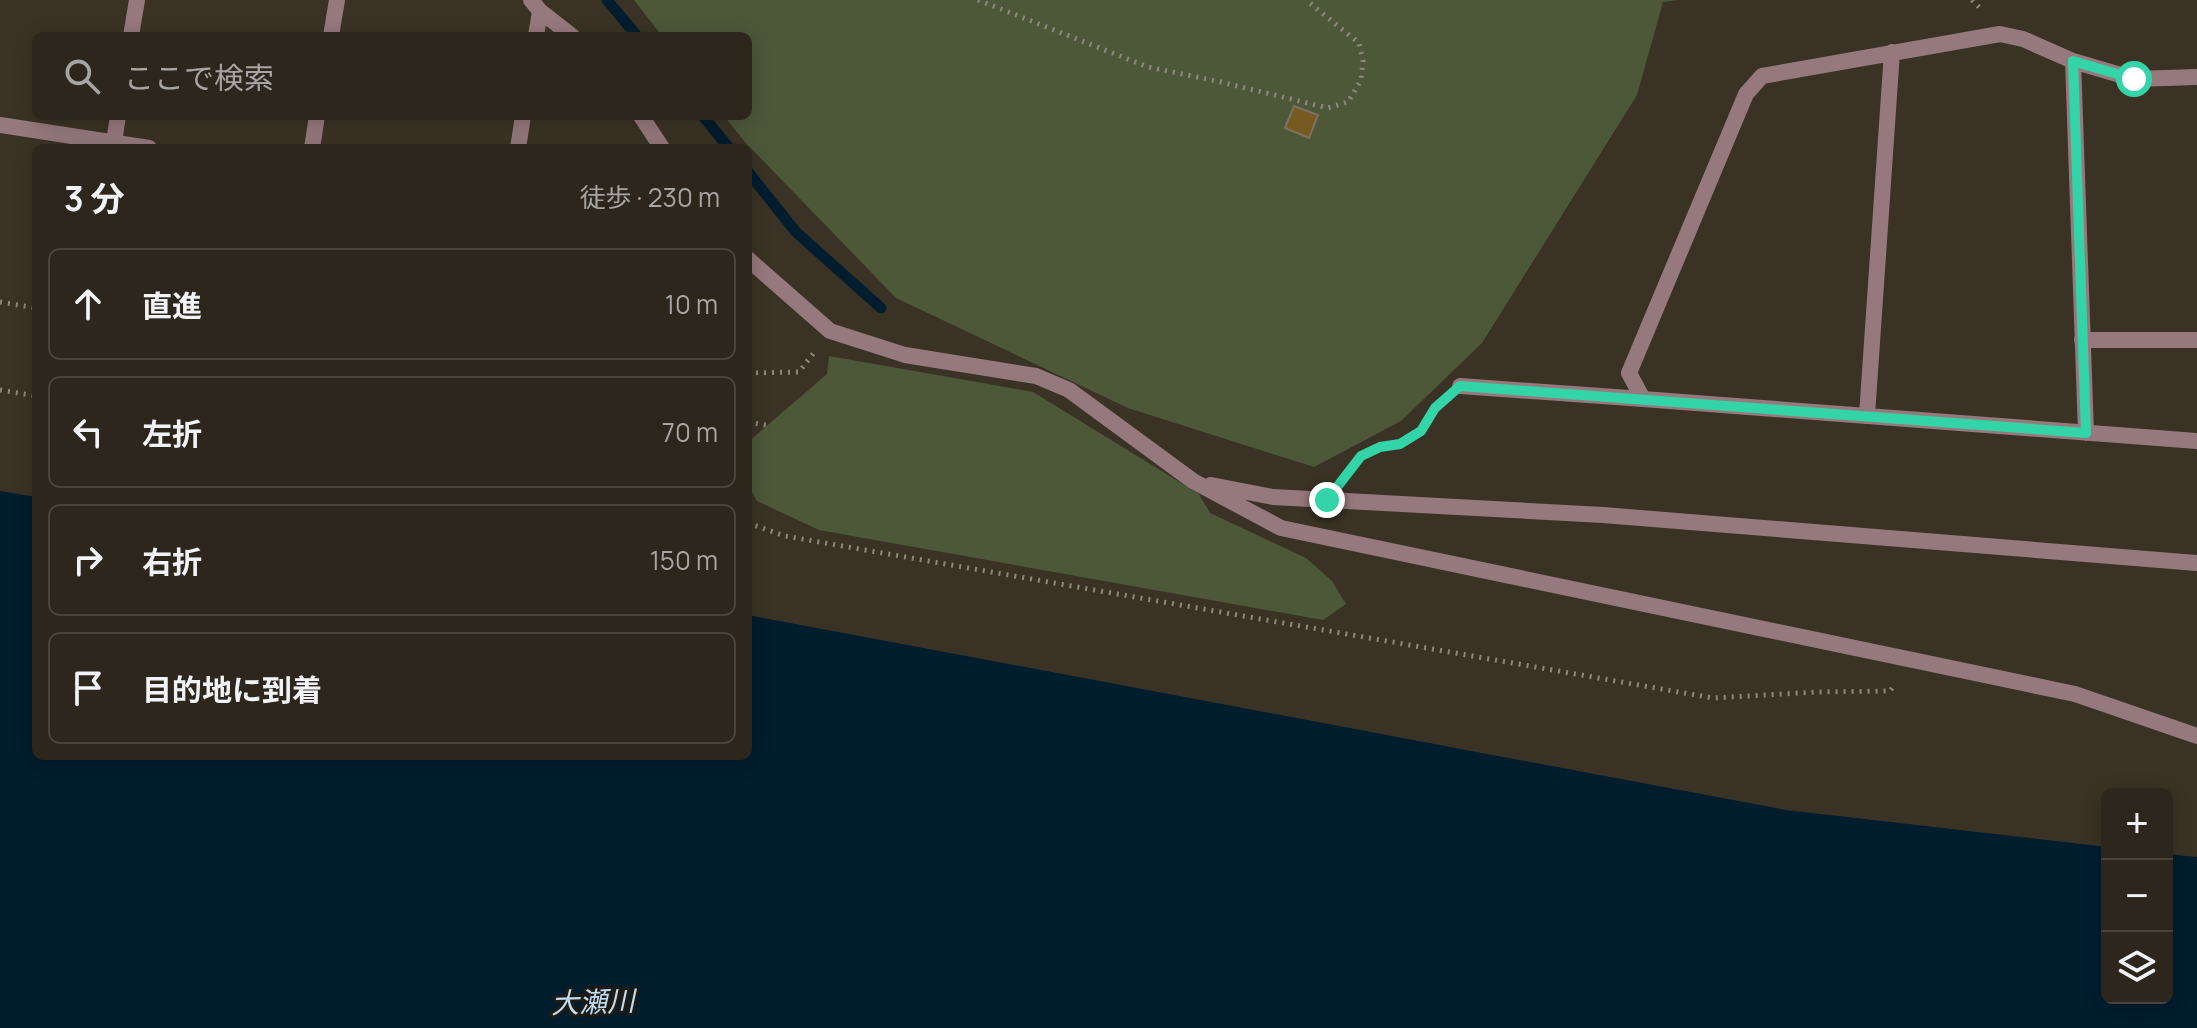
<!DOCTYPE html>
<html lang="ja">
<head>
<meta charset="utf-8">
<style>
  :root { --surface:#2c261c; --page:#342e25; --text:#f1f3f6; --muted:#a6a5a3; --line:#48433b }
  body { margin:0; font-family:Manrope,"Noto Sans JP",sans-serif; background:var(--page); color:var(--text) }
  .controls { position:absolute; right:24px; bottom:24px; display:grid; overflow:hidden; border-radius:12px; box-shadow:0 4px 20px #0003 }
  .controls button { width:72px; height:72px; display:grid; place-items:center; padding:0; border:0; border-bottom:2px solid var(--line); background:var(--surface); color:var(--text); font:40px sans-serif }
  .stop { position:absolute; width:24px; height:24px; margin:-18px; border:6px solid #33d4a8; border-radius:50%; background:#fff }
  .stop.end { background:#33d4a8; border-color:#fff; box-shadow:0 2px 8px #0008 }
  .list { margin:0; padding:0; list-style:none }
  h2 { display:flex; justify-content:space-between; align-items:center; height:104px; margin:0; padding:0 32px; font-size:34px }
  h2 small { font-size:26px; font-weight:400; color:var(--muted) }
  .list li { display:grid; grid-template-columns:52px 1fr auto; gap:24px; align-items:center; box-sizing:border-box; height:112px; margin:0 16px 16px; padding:0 16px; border:2px solid var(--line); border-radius:12px }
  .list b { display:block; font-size:30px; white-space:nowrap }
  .list em { font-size:26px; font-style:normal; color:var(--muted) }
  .icon { flex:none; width:44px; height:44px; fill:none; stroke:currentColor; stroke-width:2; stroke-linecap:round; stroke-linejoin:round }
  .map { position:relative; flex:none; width:2197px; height:1028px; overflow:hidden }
  .search { position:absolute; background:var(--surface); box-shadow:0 4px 20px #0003; left:32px; top:32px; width:720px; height:88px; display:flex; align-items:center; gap:20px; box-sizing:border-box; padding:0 28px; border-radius:12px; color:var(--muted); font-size:30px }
  .panel { position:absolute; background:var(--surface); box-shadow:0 4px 20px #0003; left:32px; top:144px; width:720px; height:616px; border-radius:12px }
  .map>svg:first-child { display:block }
  .green { fill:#4d5839 }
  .water { fill:#011d2e }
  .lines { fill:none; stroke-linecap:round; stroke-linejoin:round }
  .stream { stroke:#011d2e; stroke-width:11 }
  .building { fill:#765a22; stroke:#7b7263; stroke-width:2 }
  .path { stroke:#8e887d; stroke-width:5; stroke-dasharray:2 6; stroke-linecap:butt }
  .service { stroke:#96797c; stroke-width:16 }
  .minor { stroke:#96797c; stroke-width:16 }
  .route { stroke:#33d4a8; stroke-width:10 }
  .labels { text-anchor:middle; stroke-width:6; stroke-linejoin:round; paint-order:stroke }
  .water-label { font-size:28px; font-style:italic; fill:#bfddf3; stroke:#1e1b15 }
</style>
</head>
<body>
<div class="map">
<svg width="2197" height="1028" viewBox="0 0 2197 1028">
  <rect width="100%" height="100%" fill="#3a3325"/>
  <!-- green -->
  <path class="green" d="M 634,0 L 1678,0 L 1663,2 L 1637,95 L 1482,343 L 1401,421 L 1314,467 L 1128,408 L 896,298 L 745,142 L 724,116 L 748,116 L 748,36 L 662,36 Z
    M 829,356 L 1033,392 L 1199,494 L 1210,513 L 1306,558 L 1332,581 L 1346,604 L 1323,620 L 819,530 L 757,501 L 748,485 L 748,442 L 827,374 Z"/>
  <!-- water -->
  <path class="water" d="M 0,491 L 36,497 L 36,756 L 748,756 L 748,615 L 1786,810 L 2107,847 L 2107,998 L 2167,998 L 2167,854 L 2197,857 L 2197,1028 L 0,1028 Z"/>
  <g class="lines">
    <!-- stream -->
    <path class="stream" d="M 607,0 L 637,36
      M 703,116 L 729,148
      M 748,172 L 796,232 L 881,308"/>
  </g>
  <!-- building -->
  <path class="building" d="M 1294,106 L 1318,115 L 1309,138 L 1285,128 Z"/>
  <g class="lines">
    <!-- path -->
    <path class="path" d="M 978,0 L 1148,67 L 1221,82 L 1328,108 L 1348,102 L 1361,80 L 1363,61 L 1359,43 L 1306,0
      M 1972,0 L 1983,11
      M 0,302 L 36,308
      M 748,373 L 799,372 L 816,350
      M 0,390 L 36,396
      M 748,422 L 771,426
      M 1345,476 C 1350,470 1355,461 1361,456 C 1378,443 1400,447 1419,432 C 1428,425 1432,411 1442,403
      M 748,523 L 785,536 L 1713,698 L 1817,692 L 1890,691 L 1895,684"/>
    <!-- service -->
    <path class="service" d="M 2082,340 L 2197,340"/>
    <!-- minor -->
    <path class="minor" d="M 531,0 L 540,11 L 572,36
      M 131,36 L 137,0
      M 331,36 L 337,0
      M 536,36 L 540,11
      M 2073,61 L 2086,433
      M 2197,77 L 2134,79 L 2073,61 L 2023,39 L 2000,34 L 1762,76 L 1746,94 L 1629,373 L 1643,399 L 2197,441
      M 641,116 L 662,148
      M 0,125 L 149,148
      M 114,142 L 118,116
      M 312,148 L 317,116
      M 518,148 L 523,116
      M 748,259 L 830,331 L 905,355 L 1036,376 L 1069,390 L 1193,481 L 1281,528 L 2075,694 L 2197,736
      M 1460,386 L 1643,399
      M 1867,415 L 1892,52
      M 1211,485 L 1273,497 L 1603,515 L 2197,563"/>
  </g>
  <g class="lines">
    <!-- route -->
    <path class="route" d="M 1327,500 L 1361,456 L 1380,447 L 1400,444 L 1421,431 L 1435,408 L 1460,386 L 2086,433 L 2073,61 L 2134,79"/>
  </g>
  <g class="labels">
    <!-- water labels -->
    <g class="water-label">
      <text transform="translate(593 1002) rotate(-2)" y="10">大瀬川</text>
    </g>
  </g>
</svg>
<div class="controls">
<button>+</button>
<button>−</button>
<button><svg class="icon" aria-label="layers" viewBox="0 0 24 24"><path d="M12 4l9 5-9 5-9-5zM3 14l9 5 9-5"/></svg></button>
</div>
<div class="stop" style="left:2134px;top:79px"></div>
<div class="stop end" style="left:1327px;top:500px"></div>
<div class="search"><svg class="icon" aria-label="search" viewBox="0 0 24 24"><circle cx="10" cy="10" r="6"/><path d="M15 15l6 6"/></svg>ここで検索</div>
<section class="panel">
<h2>3 分<small>徒歩 · 230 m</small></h2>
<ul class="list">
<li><svg class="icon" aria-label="ahead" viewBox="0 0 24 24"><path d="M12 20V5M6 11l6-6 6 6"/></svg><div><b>直進</b></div><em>10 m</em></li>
<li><svg class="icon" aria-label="left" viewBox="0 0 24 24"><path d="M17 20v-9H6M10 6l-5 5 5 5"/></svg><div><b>左折</b></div><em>70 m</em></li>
<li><svg class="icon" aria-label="right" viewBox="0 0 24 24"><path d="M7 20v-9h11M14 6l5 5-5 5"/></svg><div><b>右折</b></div><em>150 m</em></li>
<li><svg class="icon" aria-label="arrive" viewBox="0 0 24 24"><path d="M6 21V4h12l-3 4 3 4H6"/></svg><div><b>目的地に到着</b></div></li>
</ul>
</section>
</div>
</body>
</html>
